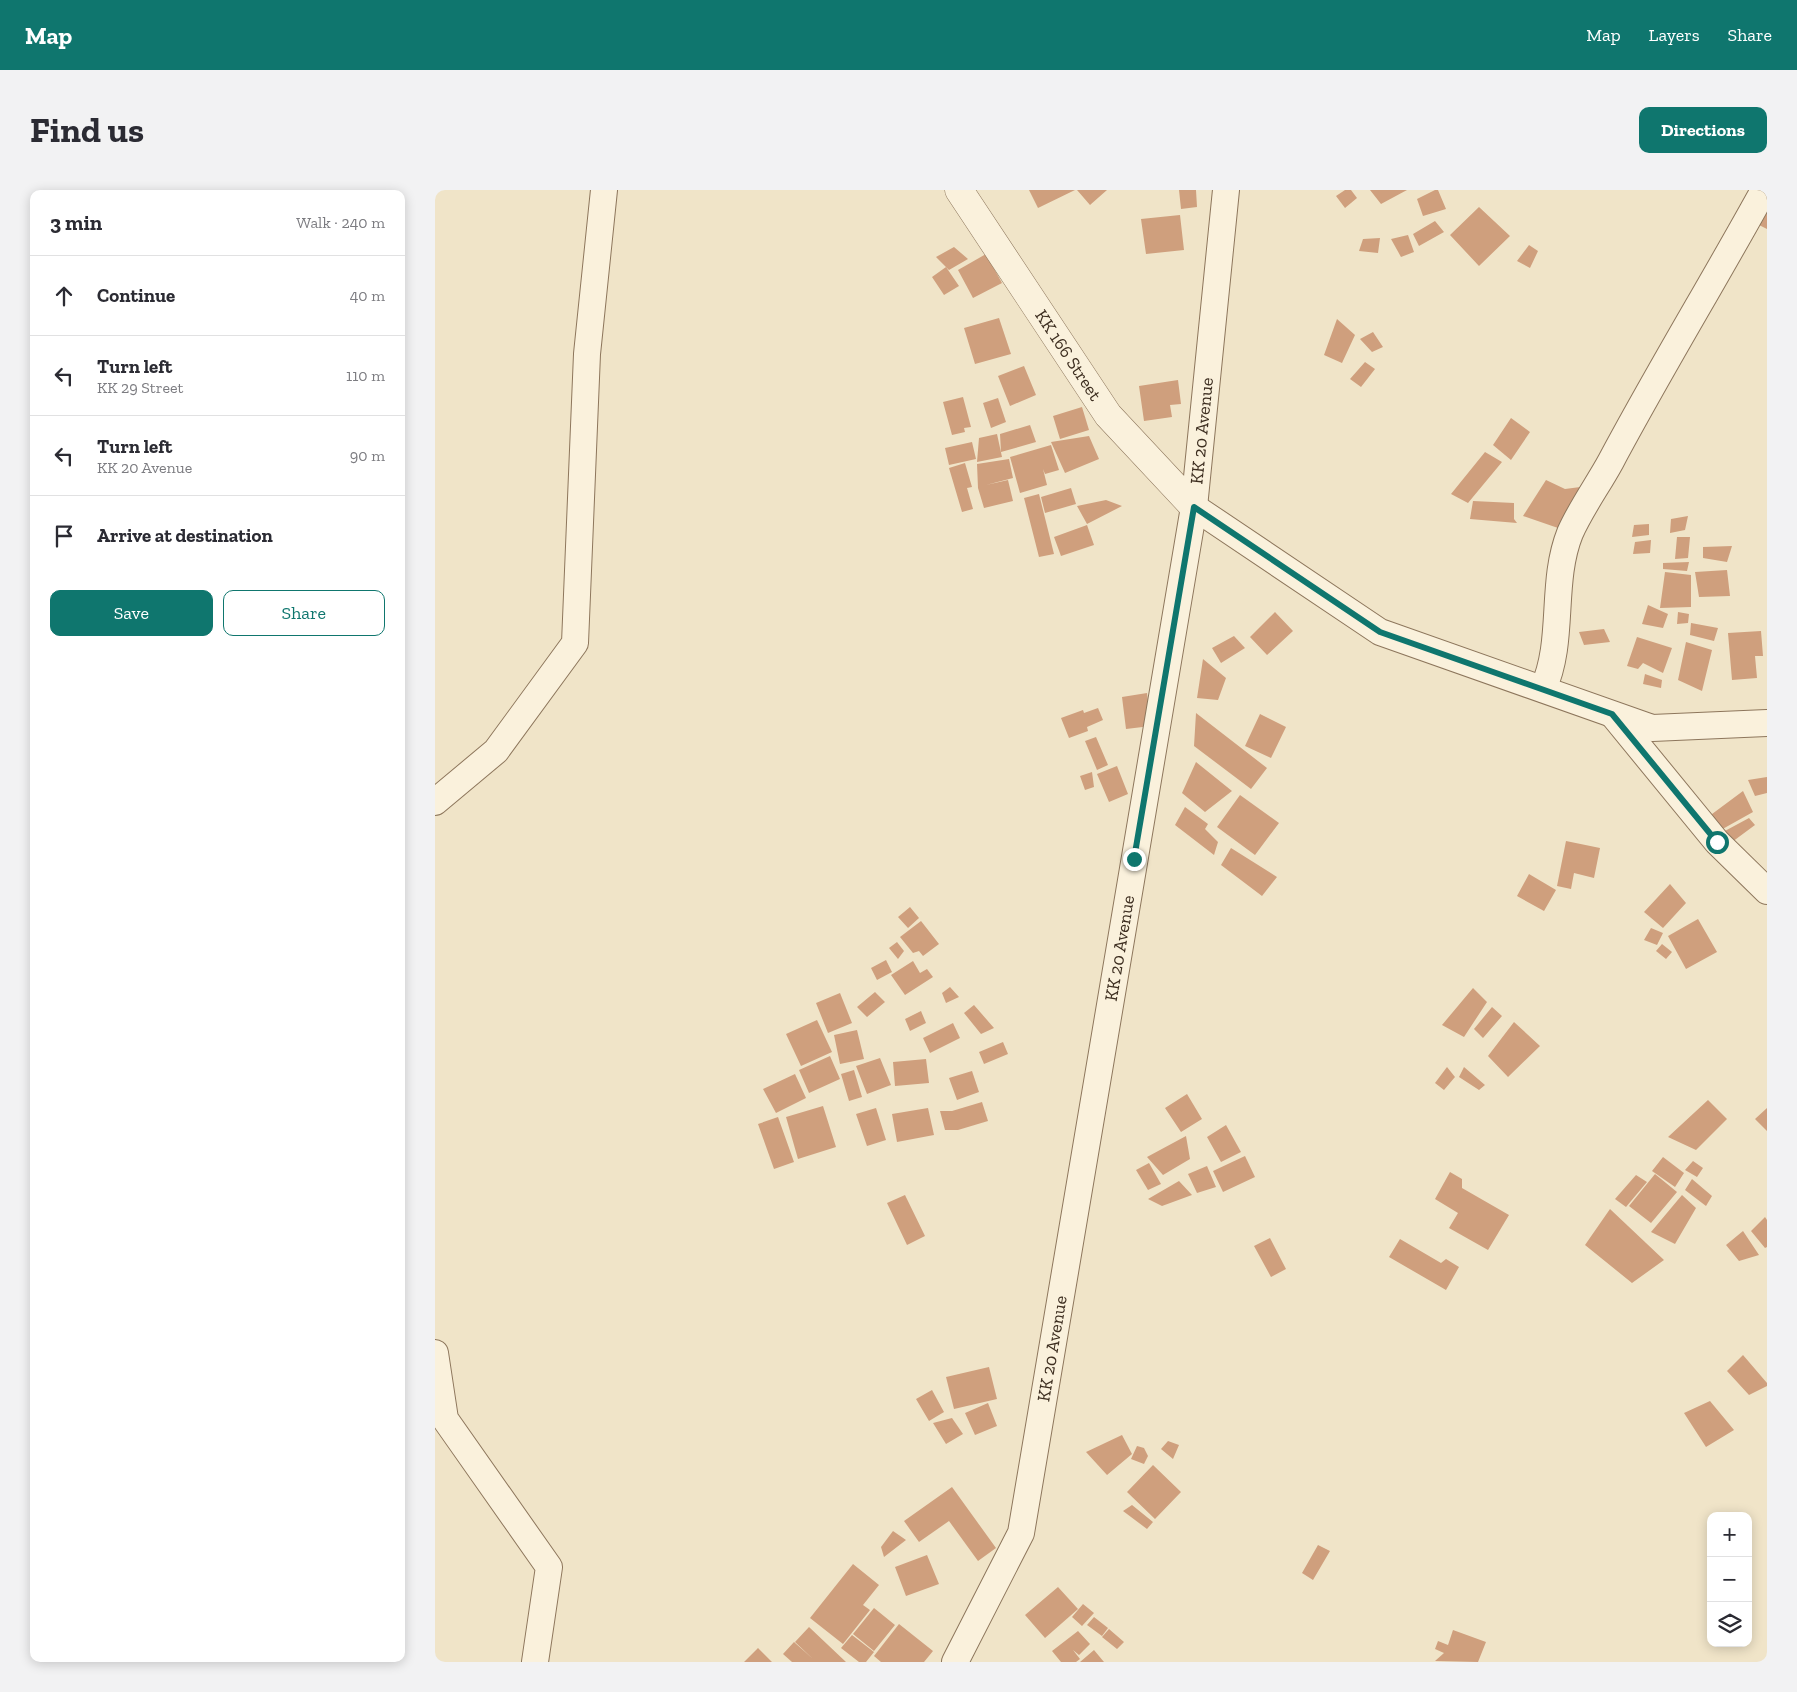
<!DOCTYPE html>
<html lang="en">
<head>
<meta charset="utf-8">
<style>
  :root { --surface:#fff; --page:#f2f2f3; --text:#2b2b33; --muted:#7c7c81; --line:#e1e1e2; --accent:#0f766e }
  body { margin:0; font-family:"Zilla Slab",serif; background:var(--page); color:var(--text) }
  .controls { position:absolute; right:15px; bottom:15px; display:grid; overflow:hidden; border-radius:10px; box-shadow:0 2px 12px #0003 }
  .controls button { width:45px; height:45px; display:grid; place-items:center; padding:0; border:0; border-bottom:1px solid var(--line); background:var(--surface); color:var(--text); font:25px sans-serif }
  .stop { position:absolute; width:15px; height:15px; margin:-11px; border:4px solid #0f766e; border-radius:50%; background:#fff }
  .stop.end { background:#0f766e; border-color:#fff; box-shadow:0 1px 5px #0008 }
  .list { margin:0; padding:0; list-style:none }
  h2 { display:flex; justify-content:space-between; align-items:center; height:65px; margin:0; padding:0 20px; font-size:21px }
  h2 small { font-size:16px; font-weight:400; color:var(--muted) }
  .list li { display:grid; grid-template-columns:32px 1fr auto; gap:15px; align-items:center; box-sizing:border-box; height:80px; padding:0 20px; border-top:1px solid var(--line) }
  .list b { display:block; font-size:19px; white-space:nowrap }
  .list p { margin:0; font-size:16px; white-space:nowrap; color:var(--muted) }
  .list em { font-size:16px; font-style:normal; color:var(--muted) }
  .actions { display:flex; gap:10px; padding:15px 20px }
  .actions a { flex:1; padding:11px 0; border:1px solid var(--accent); border-radius:10px; text-align:center; font-size:18px; color:var(--accent) }
  .actions .main { background:var(--accent); color:#fff }
  .icon { flex:none; width:28px; height:28px; fill:none; stroke:currentColor; stroke-width:2; stroke-linecap:round; stroke-linejoin:round }
  .map { position:relative; flex:none; width:1332px; height:1472px; overflow:hidden; border-radius:10px }
  header { display:flex; align-items:center; gap:30px; box-sizing:border-box; height:70px; padding:0 25px; background:var(--accent); color:#fff }
  header strong { font-size:24px }
  nav { display:flex; gap:28px; margin-inline-start:auto; font-size:18px }
  .intro { display:flex; align-items:center; justify-content:space-between; box-sizing:border-box; height:120px; padding:0 30px }
  h1 { margin:0; font-size:35px }
  .button { padding:12px 22px; border-radius:10px; background:var(--accent); color:#fff; font-size:18px; font-weight:700 }
  main { display:flex; gap:30px; padding:0 30px }
  aside { flex:1; background:var(--surface); border-radius:10px; box-shadow:0 2px 12px #0003 }
  .map>svg:first-child { display:block }
  .building { fill:#cf9f7d }
  .lines { fill:none; stroke-linecap:round; stroke-linejoin:round }
  .minor-casing { stroke:#8d765c; stroke-width:28 }
  .tertiary-casing { stroke:#8d765c; stroke-width:29 }
  .minor { stroke:#faf1dc; stroke-width:26 }
  .tertiary { stroke:#faf1dc; stroke-width:28 }
  .route { stroke:#0f766e; stroke-width:6 }
  .labels { text-anchor:middle; stroke-width:4; stroke-linejoin:round; paint-order:stroke }
  .street-label { font-size:18px; fill:#3d2e20; stroke:#f7eed8 }
</style>
</head>
<body>
<header>
<strong>Map</strong>
<nav><a>Map</a><a>Layers</a><a>Share</a></nav>
</header>
<div class="intro"><h1>Find us</h1><a class="button">Directions</a></div>
<main>
<aside>
<h2>3 min<small>Walk · 240 m</small></h2>
<ul class="list">
<li><svg class="icon" aria-label="ahead" viewBox="0 0 24 24"><path d="M12 20V5M6 11l6-6 6 6"/></svg><div><b>Continue</b></div><em>40 m</em></li>
<li><svg class="icon" aria-label="left" viewBox="0 0 24 24"><path d="M17 20v-9H6M10 6l-5 5 5 5"/></svg><div><b>Turn left</b><p>KK 29 Street</p></div><em>110 m</em></li>
<li><svg class="icon" aria-label="left" viewBox="0 0 24 24"><path d="M17 20v-9H6M10 6l-5 5 5 5"/></svg><div><b>Turn left</b><p>KK 20 Avenue</p></div><em>90 m</em></li>
<li><svg class="icon" aria-label="arrive" viewBox="0 0 24 24"><path d="M6 21V4h12l-3 4 3 4H6"/></svg><div><b>Arrive at destination</b></div></li>
</ul>
<div class="actions"><a class="main">Save</a><a>Share</a></div>
</aside>
<div class="map">
<svg width="1332" height="1472" viewBox="0 0 1332 1472">
  <rect width="100%" height="100%" fill="#f0e4c8"/>
  <!-- building -->
  <path class="building" d="M 594,0 L 640,0 L 603,18 Z
    M 642,0 L 672,0 L 655,15 Z
    M 744,0 L 761,0 L 762,17 L 746,19 Z
    M 910,0 L 916,0 L 922,8 L 910,18 L 901,6 Z
    M 935,0 L 972,0 L 946,14 Z
    M 1000,0 L 1003,0 L 1011,19 L 988,26 L 982,9 Z
    M 1044,17 L 1075,46 L 1044,76 L 1015,45 Z
    M 1332,23 L 1332,39 L 1324,35 Z
    M 745,25 L 749,60 L 711,64 L 706,29 Z
    M 1000,31 L 1009,42 L 984,56 L 978,44 Z
    M 973,45 L 979,62 L 966,67 L 956,49 Z
    M 945,48 L 943,63 L 924,61 L 928,49 Z
    M 1094,55 L 1103,61 L 1095,78 L 1082,71 Z
    M 519,57 L 533,69 L 514,80 L 501,67 Z
    M 551,64 L 567,93 L 538,108 L 523,80 Z
    M 511,77 L 524,96 L 509,105 L 497,87 Z
    M 564,128 L 576,164 L 540,174 L 529,138 Z
    M 902,129 L 920,145 L 907,173 L 889,165 Z
    M 938,142 L 948,157 L 937,162 L 925,149 Z
    M 930,172 L 940,179 L 926,197 L 915,189 Z
    M 589,176 L 601,205 L 575,216 L 563,186 Z
    M 743,190 L 746,214 L 735,215 L 737,227 L 709,231 L 704,196 Z
    M 528,207 L 536,237 L 529,238 L 530,242 L 517,245 L 508,212 Z
    M 563,208 L 571,232 L 556,238 L 548,213 Z
    M 647,217 L 654,240 L 625,249 L 618,226 Z
    M 1076,228 L 1095,242 L 1076,270 L 1058,255 Z
    M 595,235 L 601,252 L 566,262 L 565,244 Z
    M 562,244 L 567,267 L 542,272 L 544,248 Z
    M 654,246 L 664,269 L 630,283 L 616,252 Z
    M 537,252 L 541,269 L 514,275 L 510,258 Z
    M 616,255 L 624,280 L 610,284 L 608,279 L 612,295 L 585,303 L 575,267 Z
    M 1050,262 L 1067,272 L 1033,313 L 1016,304 Z
    M 574,269 L 578,288 L 551,295 L 573,290 L 578,311 L 549,318 L 543,298 L 542,274 Z
    M 530,273 L 537,297 L 532,298 L 538,319 L 527,322 L 514,278 Z
    M 1111,290 L 1130,299 L 1153,296 L 1123,338 L 1088,326 Z
    M 636,298 L 641,314 L 610,323 L 606,307 Z
    M 604,304 L 619,364 L 604,367 L 589,308 Z
    M 671,310 L 687,316 L 652,334 L 642,316 Z
    M 1038,311 L 1079,313 L 1079,329 L 1082,333 L 1035,329 Z
    M 1253,326 L 1250,340 L 1235,343 L 1236,329 Z
    M 1214,334 L 1214,345 L 1197,347 L 1199,335 Z
    M 652,335 L 659,355 L 626,366 L 619,347 Z
    M 1242,347 L 1255,347 L 1253,368 L 1240,369 Z
    M 1216,350 L 1215,363 L 1198,364 L 1200,352 Z
    M 1297,356 L 1292,372 L 1268,368 L 1268,357 Z
    M 1254,372 L 1252,381 L 1228,379 L 1228,373 Z
    M 1292,380 L 1295,406 L 1264,407 L 1260,382 Z
    M 1230,382 L 1256,385 L 1256,417 L 1225,418 Z
    M 1213,415 L 1233,424 L 1228,438 L 1207,434 Z
    M 840,422 L 858,441 L 832,465 L 815,447 Z
    M 1243,422 L 1254,424 L 1253,433 L 1242,434 Z
    M 1256,433 L 1283,438 L 1279,451 L 1255,445 Z
    M 1169,439 L 1175,452 L 1149,455 L 1144,442 Z
    M 1326,441 L 1328,466 L 1320,466 L 1322,488 L 1297,490 L 1293,443 Z
    M 799,446 L 810,458 L 786,473 L 777,458 Z
    M 1202,447 L 1237,458 L 1228,483 L 1208,473 L 1203,479 L 1192,476 Z
    M 1251,452 L 1277,460 L 1267,501 L 1243,490 Z
    M 768,469 L 791,488 L 783,510 L 762,508 Z
    M 1210,484 L 1227,490 L 1226,498 L 1208,494 Z
    M 712,503 L 716,536 L 691,539 L 687,507 Z
    M 663,518 L 668,530 L 652,537 L 653,541 L 634,548 L 626,528 L 648,520 L 649,523 Z
    M 761,523 L 832,578 L 816,599 L 759,556 Z
    M 825,524 L 851,537 L 836,568 L 810,556 Z
    M 661,547 L 673,575 L 662,580 L 650,551 Z
    M 761,572 L 797,601 L 770,622 L 747,603 Z
    M 682,576 L 693,604 L 674,612 L 662,584 Z
    M 657,582 L 659,597 L 650,600 L 645,586 Z
    M 1332,587 L 1332,603 L 1320,606 L 1313,590 Z
    M 1308,601 L 1318,622 L 1284,641 L 1273,627 Z
    M 805,605 L 844,633 L 820,665 L 782,637 Z
    M 750,617 L 773,634 L 770,639 L 783,652 L 779,665 L 740,635 Z
    M 1314,628 L 1320,635 L 1297,652 L 1288,642 Z
    M 1131,651 L 1165,658 L 1159,688 L 1139,683 L 1136,699 L 1122,696 Z
    M 796,658 L 842,687 L 827,706 L 786,675 Z
    M 1094,684 L 1121,700 L 1109,721 L 1082,706 Z
    M 1235,694 L 1251,713 L 1228,738 L 1209,722 Z
    M 475,717 L 484,728 L 473,738 L 463,727 Z
    M 1263,729 L 1282,762 L 1251,779 L 1233,746 Z
    M 486,731 L 504,754 L 488,766 L 484,761 L 478,763 L 465,747 Z
    M 1216,738 L 1228,743 L 1222,755 L 1209,750 Z
    M 462,752 L 469,761 L 463,769 L 454,758 Z
    M 1227,754 L 1237,762 L 1231,769 L 1221,761 Z
    M 451,770 L 457,782 L 442,790 L 436,778 Z
    M 478,771 L 485,783 L 492,779 L 498,787 L 470,805 L 456,785 Z
    M 515,797 L 524,807 L 511,813 L 507,803 Z
    M 1038,798 L 1052,812 L 1029,847 L 1007,835 Z
    M 440,802 L 450,812 L 432,827 L 422,817 Z
    M 405,803 L 417,833 L 393,843 L 381,813 Z
    M 539,815 L 559,838 L 546,844 L 529,823 Z
    M 1057,817 L 1067,826 L 1048,848 L 1039,839 Z
    M 486,821 L 491,833 L 475,841 L 470,829 Z
    M 382,830 L 397,862 L 366,876 L 351,844 Z
    M 1079,832 L 1105,856 L 1073,887 L 1053,866 Z
    M 518,833 L 525,848 L 495,863 L 488,848 Z
    M 422,840 L 429,869 L 405,874 L 399,845 Z
    M 568,852 L 573,864 L 549,874 L 544,862 Z
    M 395,866 L 405,889 L 374,903 L 364,880 Z
    M 445,868 L 456,895 L 432,904 L 421,876 Z
    M 491,869 L 494,893 L 460,896 L 458,872 Z
    M 1012,877 L 1020,887 L 1009,900 L 1000,893 Z
    M 1029,877 L 1050,895 L 1044,900 L 1024,887 Z
    M 419,880 L 427,907 L 414,911 L 406,884 Z
    M 537,881 L 544,902 L 522,910 L 514,888 Z
    M 360,884 L 371,908 L 341,923 L 328,899 Z
    M 752,904 L 767,929 L 746,942 L 730,918 Z
    M 1273,910 L 1292,929 L 1261,960 L 1233,947 Z
    M 547,912 L 553,931 L 523,940 L 510,940 L 505,921 L 517,921 Z
    M 388,916 L 401,957 L 363,969 L 351,927 Z
    M 441,918 L 451,950 L 432,956 L 421,924 Z
    M 493,918 L 499,945 L 462,952 L 457,924 Z
    M 1332,918 L 1332,941 L 1320,929 Z
    M 343,927 L 359,972 L 339,979 L 323,934 Z
    M 791,935 L 806,962 L 786,972 L 772,947 Z
    M 751,946 L 755,969 L 728,985 L 712,967 Z
    M 810,966 L 820,987 L 788,1002 L 778,981 Z
    M 1228,967 L 1249,983 L 1240,997 L 1217,981 Z
    M 1258,971 L 1268,978 L 1262,987 L 1250,980 Z
    M 714,973 L 726,994 L 713,1000 L 701,980 Z
    M 772,976 L 781,997 L 762,1003 L 753,984 Z
    M 1015,982 L 1027,989 L 1027,998 L 1074,1025 L 1053,1060 L 1014,1038 L 1023,1023 L 1000,1009 Z
    M 1220,984 L 1242,1002 L 1216,1033 L 1194,1016 Z
    M 1201,985 L 1212,992 L 1191,1017 L 1180,1009 Z
    M 1257,989 L 1277,1006 L 1271,1016 L 1250,1000 Z
    M 744,991 L 757,1005 L 727,1016 L 713,1009 Z
    M 470,1005 L 490,1046 L 472,1055 L 452,1013 Z
    M 1247,1005 L 1261,1018 L 1240,1054 L 1216,1042 Z
    M 1175,1019 L 1229,1070 L 1197,1093 L 1150,1055 Z
    M 1330,1027 L 1332,1030 L 1332,1057 L 1330,1058 L 1316,1041 Z
    M 1308,1041 L 1324,1065 L 1304,1071 L 1291,1055 Z
    M 835,1048 L 851,1079 L 836,1087 L 819,1056 Z
    M 965,1049 L 1006,1073 L 1011,1069 L 1024,1077 L 1011,1100 L 954,1067 Z
    M 1308,1165 L 1332,1193 L 1332,1196 L 1314,1205 L 1292,1181 Z
    M 554,1177 L 562,1209 L 519,1219 L 511,1187 Z
    M 497,1200 L 509,1222 L 494,1231 L 481,1209 Z
    M 1275,1211 L 1299,1240 L 1271,1257 L 1249,1223 Z
    M 553,1213 L 562,1236 L 540,1245 L 530,1223 Z
    M 517,1228 L 528,1244 L 511,1254 L 498,1233 Z
    M 687,1245 L 697,1264 L 672,1285 L 651,1262 Z
    M 733,1251 L 744,1255 L 738,1269 L 726,1259 Z
    M 702,1256 L 709,1258 L 713,1266 L 709,1274 L 696,1269 Z
    M 718,1275 L 746,1302 L 720,1329 L 692,1302 Z
    M 517,1297 L 561,1358 L 543,1371 L 514,1331 L 484,1352 L 469,1331 Z
    M 697,1315 L 718,1332 L 712,1339 L 688,1321 Z
    M 458,1341 L 471,1350 L 449,1367 L 446,1357 Z
    M 883,1355 L 895,1361 L 878,1390 L 867,1383 Z
    M 492,1365 L 504,1394 L 471,1406 L 460,1377 Z
    M 418,1374 L 444,1395 L 428,1415 L 435,1420 L 408,1454 L 375,1428 Z
    M 623,1397 L 643,1419 L 610,1448 L 590,1425 Z
    M 648,1414 L 659,1423 L 647,1436 L 637,1427 Z
    M 439,1418 L 460,1435 L 439,1461 L 418,1444 Z
    M 659,1427 L 673,1438 L 667,1446 L 652,1435 Z
    M 464,1434 L 498,1461 L 489,1472 L 446,1472 L 439,1466 Z
    M 374,1437 L 411,1472 L 357,1472 L 348,1464 L 359,1452 L 378,1469 L 360,1452 Z
    M 674,1439 L 689,1452 L 682,1459 L 667,1447 Z
    M 1018,1440 L 1051,1452 L 1043,1472 L 1000,1471 L 1009,1463 L 1000,1459 L 1003,1451 L 1013,1455 Z
    M 643,1441 L 655,1454 L 644,1465 L 638,1460 L 645,1469 L 641,1472 L 626,1472 L 617,1461 Z
    M 417,1445 L 439,1462 L 431,1472 L 424,1472 L 406,1458 Z
    M 323,1458 L 337,1472 L 309,1472 Z
    M 659,1460 L 669,1472 L 645,1472 Z"/>
  <g class="lines">
    <defs>
      <g id="minor">
        <path d="M 759,317 L 945,442 L 1217,538 L 1332,533"/>
        <path d="M 1108,499 C 1130,451 1115,393 1135,343 C 1146,318 1163,295 1176,271 C 1225,179 1279,91 1329,0"/>
        <path d="M 1178,525 L 1282,652 L 1332,701"/>
        <path d="M 0,612 L 61,561 L 140,453 L 152,164 L 169,0"/>
        <path d="M 0,1163 L 10,1229 L 114,1377 L 100,1472"/>
        <path id="s1" d="M 520,1472 L 586,1343 L 759,317 L 791,0"/>
      </g>
      <g id="tertiary">
        <path id="s2" d="M 524,0 L 673,225 L 759,317"/>
      </g>
    </defs>
    <!-- minor casing -->
    <use href="#minor" class="minor-casing"/>
    <!-- tertiary casing -->
    <use href="#tertiary" class="tertiary-casing"/>
    <!-- minor -->
    <use href="#minor" class="minor"/>
    <!-- tertiary -->
    <use href="#tertiary" class="tertiary"/>
  </g>
  <g class="lines">
    <!-- route -->
    <path class="route" d="M 699,669 L 759,317 L 945,442 L 1177,524 L 1282,652"/>
  </g>
  <g class="labels">
    <!-- street labels -->
    <g class="street-label">
      <text dy="6" stroke="none"><textPath href="#s2" startOffset="198">KK 166 Street</textPath></text>
      <text dy="6" stroke="none"><textPath href="#s1" startOffset="1262">KK 20 Avenue</textPath></text>
      <text dy="6" stroke="none"><textPath href="#s1" startOffset="738">KK 20 Avenue</textPath></text>
      <text dy="6" stroke="none"><textPath href="#s1" startOffset="332">KK 20 Avenue</textPath></text>
    </g>
  </g>
</svg>
<div class="controls">
<button>+</button>
<button>−</button>
<button><svg class="icon" aria-label="layers" viewBox="0 0 24 24"><path d="M12 4l9 5-9 5-9-5zM3 14l9 5 9-5"/></svg></button>
</div>
<div class="stop" style="left:1282px;top:652px"></div>
<div class="stop end" style="left:699px;top:669px"></div>
</div>
</main>
</body>
</html>
